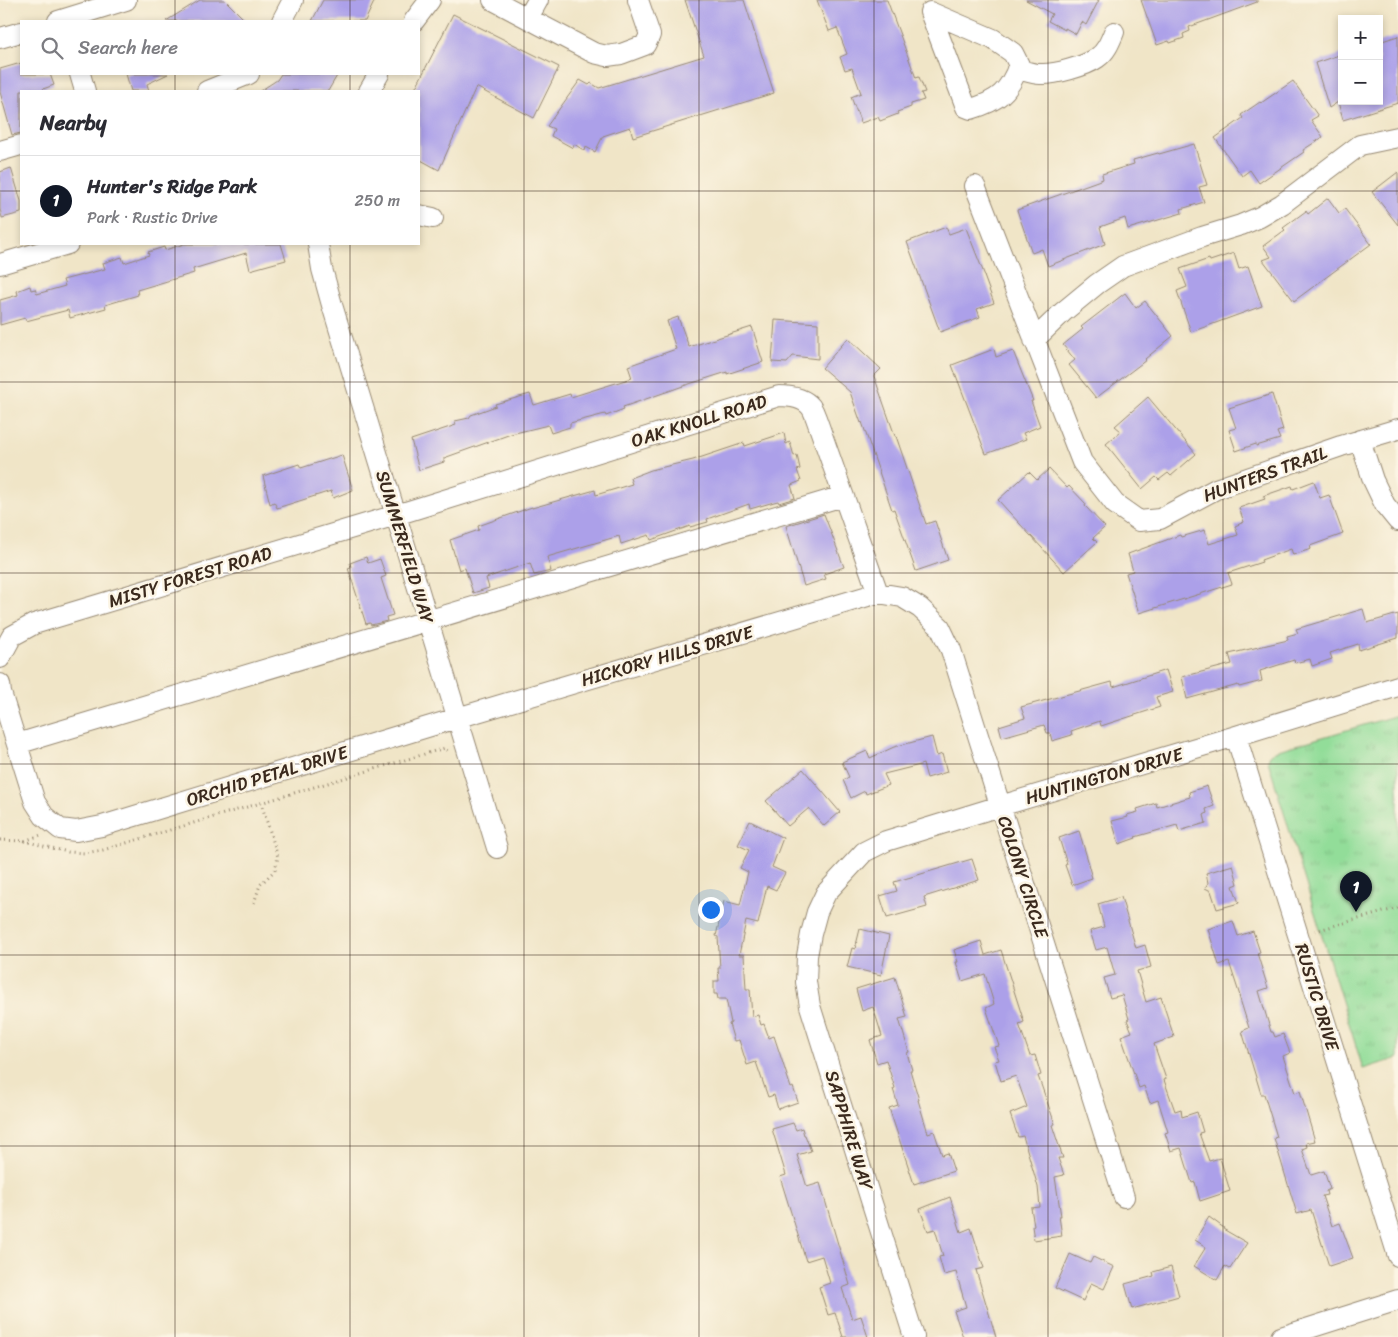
<!DOCTYPE html>
<html lang="en">
<head>
<meta charset="utf-8">
<style>
  :root { --surface:#fff; --page:#f2f2f3; --text:#2b2b33; --muted:#7c7c81; --line:#e1e1e2; --accent:#111827 }
  body { margin:0; font-family:Sriracha,sans-serif; background:var(--page); color:var(--text) }
  .controls { position:absolute; right:15px; top:15px; display:grid; overflow:hidden; border-radius:0px; box-shadow:0 2px 8px #0003 }
  .controls button { width:45px; height:45px; display:grid; place-items:center; padding:0; border:0; border-bottom:1px solid var(--line); background:var(--surface); color:var(--text); font:25px sans-serif }
  .you { position:absolute; left:710px; top:909px; width:18px; height:18px; margin:-12px; border:4px solid #fff; border-radius:50%; background:#1a73e8; box-shadow:0 0 0 8px #1a73e833 }
  .badge { display:grid; place-items:center; width:32px; height:32px; border-radius:50%; background:var(--accent); color:#fff; font-size:16px; font-weight:700 }
  .pin { position:absolute; translate:-50% -41px; filter:drop-shadow(0 1px 2px #0008) }
  .pin::after { content:''; position:absolute; top:26px; width:18px; height:15px; background:inherit; clip-path:polygon(0 0,100% 0,50% 100%) }
  .list { margin:0; padding:0; list-style:none }
  h2 { display:flex; justify-content:space-between; align-items:center; height:65px; margin:0; padding:0 20px; font-size:21px }
  h2 small { font-size:16px; font-weight:400; color:var(--muted) }
  .list li { display:grid; grid-template-columns:32px 1fr auto; gap:15px; align-items:center; box-sizing:border-box; height:90px; padding:0 20px; border-top:1px solid var(--line) }
  .list b { display:block; font-size:19px; white-space:nowrap }
  .list p { margin:0; font-size:16px; white-space:nowrap; color:var(--muted) }
  .list em { font-size:16px; font-style:normal; color:var(--muted) }
  .icon { flex:none; width:28px; height:28px; fill:none; stroke:currentColor; stroke-width:2; stroke-linecap:round; stroke-linejoin:round }
  .map { position:relative; flex:none; width:1398px; height:1337px; overflow:hidden }
  .search { position:absolute; background:var(--surface); box-shadow:0 2px 8px #0003; left:20px; top:20px; width:400px; height:55px; display:flex; align-items:center; gap:12px; box-sizing:border-box; padding:0 18px; border-radius:0px; color:var(--muted); font-size:19px }
  .panel { position:absolute; background:var(--surface); box-shadow:0 2px 8px #0003; left:20px; top:90px; width:400px; height:155px; border-radius:0px }
  .map>svg:first-child { display:block }
  .grass { fill:url(#grass-tufts); stroke:#66845c }
  .building { fill:#aca0e9 }
  .lines { fill:none; stroke-linecap:round; stroke-linejoin:round }
  .minor-casing { stroke:#968872; stroke-width:22 }
  .path { stroke:#968872; stroke-width:3; stroke-dasharray:1 4; stroke-linecap:butt }
  .minor { stroke:#fff; stroke-width:20 }
  .grid { fill:none; stroke:#3b2a1e; stroke-width:1; stroke-opacity:0.55 }
  .labels { text-anchor:middle; stroke-width:5; stroke-linejoin:round; paint-order:stroke }
  .street-label { font-size:18px; fill:#3b2a1e; stroke:#fcf5e5 }
</style>
</head>
<body>
<div class="map">
<svg width="1398" height="1337" viewBox="0 0 1398 1337">
  <defs>
    <pattern id="grass-tufts" width="24" height="20" patternUnits="userSpaceOnUse" patternTransform="scale(1.25)"><rect width="24" height="20" fill="#92dd99"/><path d="M3 7l-1-3M5 7V3M7 7l1-3M15 17l-1-3M17 17v-4M19 17l1-3" fill="none" stroke="#7fbe83"/></pattern>
  </defs>
  <rect width="100%" height="100%" fill="#fcf5e5"/>
  <filter id="ink" filterUnits="userSpaceOnUse"><feTurbulence type="fractalNoise" baseFrequency=".02" numOctaves="2"/><feDisplacementMap in="SourceGraphic" scale="10" xChannelSelector="R" yChannelSelector="G"/><feConvolveMatrix kernelMatrix="1 2 1 2 8 2 1 2 1" color-interpolation-filters="sRGB"/></filter>
  <filter id="wash" filterUnits="userSpaceOnUse"><feTurbulence type="fractalNoise" baseFrequency=".0096" numOctaves="4" result="noise"/><feDisplacementMap in="SourceGraphic" scale="20" xChannelSelector="R" yChannelSelector="G"/><feGaussianBlur stdDeviation="1.12" result="paint"/><feColorMatrix in="noise" values="0 0 0 0 0 0 0 0 0 0 0 0 0 0 0 0 0 1.4 0 .05"/><feComposite in="paint" operator="in"/></filter>
  <g filter="url(#wash)">
    <rect width="100%" height="100%" fill="#f0e5c7"/>
    <!-- grass -->
    <path class="grass" d="M 1398,715 L 1398,1058 L 1363,1069 L 1268,761 L 1270,754 L 1275,751 Z"/>
    <g id="blocks">
      <!-- building -->
      <path class="building" d="M 200,0 L 225,0 L 246,21 L 166,21 Z
        M 323,0 L 375,0 L 365,21 L 312,21 Z
        M 685,0 L 744,0 L 774,93 L 633,137 L 630,127 L 603,136 L 595,152 L 586,147 L 585,151 L 574,144 L 573,148 L 551,136 L 554,129 L 547,126 L 580,80 L 589,85 L 591,83 L 599,88 L 704,56 Z
        M 817,0 L 887,0 L 916,78 L 919,77 L 925,92 L 921,93 L 924,100 L 911,104 L 911,107 L 897,112 L 898,114 L 880,121 L 878,117 L 861,123 L 851,97 L 861,93 L 852,68 L 845,70 L 840,57 L 847,54 L 837,28 L 829,31 Z
        M 1026,0 L 1099,0 L 1086,25 L 1082,22 L 1076,34 L 1065,28 L 1065,30 L 1048,21 L 1052,14 Z
        M 1141,0 L 1257,0 L 1257,2 L 1189,27 L 1190,31 L 1183,34 L 1184,38 L 1170,43 L 1169,41 L 1157,45 Z
        M 453,14 L 559,67 L 534,118 L 476,87 L 439,170 L 419,159 L 419,91 L 414,91 Z
        M 1398,36 L 1398,103 L 1343,120 L 1338,102 L 1329,108 L 1315,63 L 1342,54 L 1342,99 L 1339,101 L 1379,101 L 1379,42 Z
        M 21,63 L 21,74 L 50,74 L 54,85 L 43,89 L 44,91 L 21,91 L 21,133 L 12,135 L 0,92 L 0,69 Z
        M 126,74 L 168,74 L 147,84 L 149,91 L 131,91 Z
        M 281,74 L 338,74 L 328,91 L 260,91 L 277,80 Z
        M 1293,81 L 1318,116 L 1311,120 L 1323,137 L 1303,150 L 1304,152 L 1259,183 L 1250,170 L 1242,176 L 1215,138 L 1243,118 L 1241,115 L 1260,102 L 1261,103 Z
        M 1194,144 L 1207,185 L 1199,187 L 1204,202 L 1181,209 L 1182,213 L 1128,229 L 1125,218 L 1100,227 L 1105,244 L 1048,266 L 1042,249 L 1032,253 L 1017,210 L 1103,179 L 1102,174 L 1134,164 L 1133,160 L 1158,153 L 1159,154 Z
        M 11,168 L 21,201 L 21,213 L 2,218 L 0,209 L 0,172 Z
        M 1398,172 L 1398,225 L 1372,192 Z
        M 1328,198 L 1339,213 L 1345,209 L 1371,244 L 1294,301 L 1263,260 L 1271,257 L 1263,246 L 1285,230 L 1283,228 L 1306,211 L 1308,214 Z
        M 946,227 L 949,234 L 966,228 L 985,276 L 984,276 L 994,303 L 977,309 L 980,317 L 940,332 L 907,242 Z
        M 184,244 L 281,244 L 286,260 L 250,270 L 246,253 L 193,269 L 194,273 L 137,290 L 138,295 L 105,305 L 106,308 L 70,318 L 68,310 L 26,321 L 25,318 L 0,325 L 0,300 L 18,295 L 17,291 L 30,286 L 31,290 L 35,289 L 37,294 L 65,286 L 63,280 L 105,269 L 103,263 L 122,257 L 124,263 L 149,255 L 148,252 L 164,247 L 165,250 Z
        M 1234,253 L 1239,269 L 1248,266 L 1262,306 L 1191,332 L 1177,291 L 1187,287 L 1180,269 L 1209,259 L 1210,261 Z
        M 1125,293 L 1136,308 L 1145,301 L 1173,336 L 1145,359 L 1146,360 L 1096,398 L 1069,365 L 1075,360 L 1063,345 L 1083,329 L 1081,327 Z
        M 678,317 L 689,347 L 752,327 L 763,362 L 727,374 L 727,372 L 686,385 L 623,407 L 624,409 L 606,416 L 605,414 L 570,423 L 570,427 L 551,433 L 548,425 L 511,434 L 444,458 L 444,462 L 419,470 L 411,440 L 456,425 L 455,421 L 469,418 L 471,415 L 496,406 L 495,404 L 530,394 L 534,405 L 570,394 L 571,397 L 632,378 L 628,366 L 676,349 L 667,321 Z
        M 775,320 L 818,323 L 818,359 L 793,356 L 787,363 L 772,362 Z
        M 848,338 L 881,369 L 874,376 L 895,436 L 896,436 L 926,524 L 935,521 L 948,560 L 916,571 L 894,509 L 892,510 L 862,422 L 861,423 L 850,392 L 822,368 Z
        M 994,349 L 996,357 L 1013,351 L 1033,401 L 1031,401 L 1040,426 L 1023,433 L 1026,439 L 986,454 L 952,365 Z
        M 1272,394 L 1283,430 L 1277,432 L 1280,439 L 1256,446 L 1256,444 L 1236,451 L 1229,430 L 1236,428 L 1229,408 Z
        M 1148,397 L 1196,454 L 1171,476 L 1168,473 L 1159,480 L 1156,477 L 1142,489 L 1106,444 L 1121,431 L 1115,426 Z
        M 784,433 L 786,444 L 790,442 L 794,456 L 797,455 L 800,469 L 797,470 L 801,481 L 791,485 L 795,498 L 779,503 L 778,501 L 774,502 L 750,509 L 749,504 L 707,519 L 708,522 L 690,527 L 690,526 L 651,540 L 649,535 L 621,544 L 619,536 L 547,557 L 551,571 L 534,575 L 530,563 L 486,578 L 489,588 L 473,593 L 465,568 L 459,570 L 450,540 L 479,530 L 478,526 L 532,507 L 532,508 L 595,490 L 596,495 L 632,484 L 630,478 L 651,470 L 693,460 L 744,443 L 745,446 Z
        M 342,455 L 353,490 L 333,498 L 331,491 L 277,508 L 274,502 L 270,504 L 263,476 L 299,464 L 301,468 Z
        M 1049,469 L 1067,488 L 1069,486 L 1086,504 L 1085,506 L 1105,527 L 1093,538 L 1097,542 L 1064,572 L 998,500 L 1029,472 L 1037,480 Z
        M 1314,481 L 1320,498 L 1329,495 L 1343,534 L 1310,546 L 1311,549 L 1293,555 L 1291,549 L 1261,560 L 1262,562 L 1228,573 L 1232,584 L 1139,613 L 1126,573 L 1133,571 L 1128,554 L 1180,535 L 1181,537 L 1205,530 L 1209,544 L 1238,535 L 1235,526 L 1244,522 L 1239,508 L 1265,499 L 1263,496 L 1292,486 L 1293,489 Z
        M 824,514 L 844,567 L 824,574 L 826,579 L 804,586 L 786,526 Z
        M 366,557 L 368,563 L 380,559 L 386,576 L 381,578 L 393,615 L 386,617 L 387,621 L 371,625 L 370,623 L 366,624 L 348,568 L 351,567 L 350,563 Z
        M 1363,609 L 1367,623 L 1398,614 L 1398,638 L 1359,650 L 1358,644 L 1330,653 L 1332,659 L 1312,666 L 1310,659 L 1295,663 L 1294,660 L 1260,671 L 1262,681 L 1239,687 L 1238,685 L 1187,699 L 1182,677 L 1232,664 L 1229,654 L 1288,640 L 1287,636 L 1298,633 L 1296,629 Z
        M 1166,670 L 1173,692 L 1156,697 L 1160,707 L 1101,726 L 1100,721 L 1071,731 L 1072,735 L 1052,741 L 1050,733 L 1047,733 L 1044,725 L 1002,737 L 999,726 L 1025,718 L 1021,707 L 1112,682 L 1113,687 Z
        M 932,737 L 937,756 L 942,754 L 947,772 L 927,778 L 923,764 L 920,765 L 884,774 L 889,785 L 866,794 L 865,791 L 851,798 L 843,780 L 849,777 L 842,762 L 867,751 L 870,758 L 894,747 Z
        M 803,769 L 840,812 L 824,826 L 809,808 L 788,826 L 766,801 Z
        M 1207,786 L 1214,806 L 1206,809 L 1207,813 L 1204,815 L 1206,823 L 1179,831 L 1177,825 L 1135,837 L 1136,838 L 1119,844 L 1112,821 L 1128,817 L 1127,815 L 1138,812 L 1137,809 L 1156,803 L 1157,807 L 1190,797 L 1189,792 Z
        M 750,821 L 783,838 L 772,867 L 785,873 L 776,890 L 767,886 L 758,924 L 746,921 L 739,955 L 744,955 L 746,989 L 750,989 L 752,1017 L 758,1015 L 761,1025 L 764,1024 L 769,1038 L 774,1036 L 791,1088 L 793,1087 L 798,1102 L 778,1109 L 774,1095 L 768,1097 L 756,1062 L 747,1065 L 739,1040 L 734,1041 L 729,1024 L 731,1023 L 726,999 L 718,999 L 717,994 L 714,994 L 714,981 L 719,981 L 718,968 L 720,968 L 718,937 L 716,936 L 724,901 L 740,905 L 748,872 L 740,868 L 749,850 L 738,845 Z
        M 1079,831 L 1089,864 L 1088,864 L 1092,878 L 1072,885 L 1065,865 L 1067,864 L 1059,838 Z
        M 972,859 L 979,880 L 924,897 L 927,907 L 887,918 L 880,896 L 897,891 L 894,882 Z
        M 1233,865 L 1238,884 L 1233,886 L 1239,903 L 1217,909 L 1211,891 L 1205,888 L 1208,883 L 1206,873 Z
        M 1121,897 L 1136,948 L 1145,945 L 1151,967 L 1137,971 L 1146,1002 L 1161,997 L 1174,1037 L 1154,1044 L 1166,1079 L 1164,1080 L 1175,1111 L 1181,1109 L 1182,1117 L 1197,1112 L 1203,1132 L 1199,1133 L 1209,1161 L 1220,1158 L 1230,1191 L 1200,1201 L 1195,1182 L 1192,1183 L 1181,1148 L 1171,1151 L 1165,1133 L 1168,1132 L 1158,1100 L 1150,1103 L 1144,1086 L 1139,1088 L 1121,1036 L 1132,1032 L 1127,1020 L 1129,1019 L 1122,995 L 1110,998 L 1104,978 L 1115,975 L 1107,947 L 1096,950 L 1090,931 L 1104,927 L 1098,904 Z
        M 1233,921 L 1238,936 L 1253,931 L 1260,952 L 1257,953 L 1268,988 L 1259,991 L 1271,1032 L 1273,1032 L 1275,1037 L 1283,1034 L 1290,1053 L 1283,1056 L 1295,1093 L 1300,1091 L 1315,1141 L 1306,1143 L 1307,1147 L 1302,1149 L 1311,1175 L 1324,1171 L 1330,1189 L 1326,1191 L 1327,1195 L 1322,1196 L 1332,1226 L 1340,1223 L 1353,1258 L 1329,1266 L 1311,1210 L 1297,1214 L 1274,1138 L 1277,1137 L 1264,1094 L 1261,1094 L 1242,1031 L 1249,1028 L 1239,996 L 1240,996 L 1229,962 L 1219,965 L 1208,929 Z
        M 860,929 L 889,936 L 881,975 L 847,967 L 852,948 L 855,949 Z
        M 981,941 L 985,955 L 1001,950 L 1024,1022 L 1019,1024 L 1030,1056 L 1035,1055 L 1041,1075 L 1038,1076 L 1055,1124 L 1052,1125 L 1063,1158 L 1058,1158 L 1064,1175 L 1055,1177 L 1061,1216 L 1059,1216 L 1062,1236 L 1034,1240 L 1032,1226 L 1034,1225 L 1031,1208 L 1040,1207 L 1038,1187 L 1023,1136 L 1018,1137 L 1010,1114 L 1027,1107 L 1016,1076 L 1001,1081 L 995,1061 L 999,1060 L 994,1047 L 999,1046 L 986,1008 L 994,1004 L 985,974 L 962,981 L 956,962 L 958,962 L 954,950 Z
        M 895,977 L 907,1017 L 899,1019 L 909,1052 L 907,1053 L 912,1070 L 910,1070 L 919,1100 L 918,1100 L 928,1133 L 934,1131 L 942,1155 L 948,1153 L 954,1171 L 914,1184 L 889,1108 L 898,1105 L 893,1089 L 895,1088 L 886,1060 L 877,1063 L 870,1040 L 882,1036 L 873,1007 L 862,1011 L 856,989 Z
        M 793,1123 L 796,1130 L 802,1128 L 804,1135 L 805,1135 L 811,1151 L 797,1155 L 807,1187 L 820,1183 L 850,1285 L 842,1288 L 852,1319 L 861,1316 L 868,1337 L 843,1337 L 835,1313 L 828,1315 L 819,1287 L 830,1283 L 822,1256 L 806,1261 L 780,1177 L 786,1175 L 772,1129 Z
        M 950,1197 L 961,1232 L 971,1228 L 984,1268 L 976,1270 L 996,1337 L 963,1337 L 954,1311 L 966,1307 L 956,1272 L 944,1275 L 939,1257 L 943,1256 L 935,1229 L 928,1231 L 920,1209 Z
        M 1209,1217 L 1224,1228 L 1223,1229 L 1247,1243 L 1230,1269 L 1225,1266 L 1217,1280 L 1194,1266 L 1206,1247 L 1195,1240 Z
        M 1070,1254 L 1090,1263 L 1093,1257 L 1114,1267 L 1104,1289 L 1091,1283 L 1083,1301 L 1055,1288 Z
        M 1171,1267 L 1179,1296 L 1132,1309 L 1125,1284 L 1154,1276 L 1153,1272 Z"/>
    </g>
  </g>
  <g filter="url(#ink)">
    <use href="#blocks" fill-opacity="0" stroke="#968872" stroke-width="1"/>
    <g class="lines">
      <defs>
        <path id="minor" d="M 493,0 L 594,53 L 607,56 L 621,54 L 645,45 L 650,35 L 638,0
          M 930,12 L 993,39 L 1013,53 L 1019,65 C 1009,92 998,101 971,109 L 966,107 Z
          M 528,18 L 538,0
          M 58,21 L 126,0
          M 282,21 L 293,0
          M 414,21 L 430,0
          M 0,38 L 21,32
          M 1017,69 C 1025,71 1033,74 1040,74 C 1054,75 1086,66 1097,58 C 1106,52 1110,42 1114,32
          M 80,74 L 85,91
          M 207,91 L 249,74
          M 369,91 L 379,74
          M 0,151 L 21,145
          M 975,186 L 1082,462 L 1115,504 L 1139,521 L 1160,519 L 1216,489 L 1341,446 L 1398,429
          M 419,215 L 433,218
          M 318,244 L 322,269 L 332,305 L 497,848
          M 0,264 L 68,244
          M 1034,340 L 1063,312 L 1097,284 L 1123,266 L 1202,237 L 1241,225 L 1260,217 L 1282,204 L 1360,145 L 1398,137
          M 1360,440 L 1373,480 L 1385,505 L 1398,521
          M 0,658 L 12,636 L 34,624 L 396,515 L 779,396 C 789,396 804,398 811,407 C 813,410 815,415 816,418 L 878,593
          M 0,684 L 1,693 L 35,802 L 44,816 L 60,829 L 76,831 L 102,826 L 457,718 L 878,593 L 902,597 L 920,608 L 940,627 L 951,650 L 1124,1197
          M 1236,736 L 1398,1256
          M 17,744 L 843,496
          M 914,1337 L 810,1006 L 806,982 L 807,956 L 811,934 L 817,912 L 826,893 L 864,852 L 886,841 L 1000,806 L 1236,736 L 1398,686
          M 1281,1337 L 1398,1300"/>
      </defs>
      <!-- minor casing -->
      <use href="#minor" class="minor-casing"/>
      <!-- path -->
      <path class="path" d="M 0,840 L 24,841 L 41,835
        M 24,841 L 68,852 L 85,853 L 103,850 L 445,748 L 448,752
        M 254,903 L 260,885 L 275,870 L 278,857 L 261,803
        M 1315,931 L 1398,908"/>
      <!-- minor -->
      <use href="#minor" class="minor"/>
    </g>
  </g>
  <!-- grid -->
  <path class="grid" d="M 175,0 L 175,21M 350,0 L 350,21M 524,0 L 524,1337M 699,0 L 699,1337M 874,0 L 874,1337M 1048,0 L 1048,1337M 1223,0 L 1223,1337M 175,74 L 175,91M 350,74 L 350,91M 0,191 L 21,191M 419,191 L 1398,191M 175,244 L 175,1337M 350,244 L 350,1337M 0,382 L 1398,382M 0,573 L 1398,573M 0,764 L 1398,764M 0,955 L 1398,955M 0,1146 L 1398,1146"/>
  <g class="labels">
    <!-- street labels -->
    <g class="street-label">
      <text transform="translate(699 421) rotate(-17)" y="6">OAK KNOLL ROAD</text>
      <text transform="translate(1265 474) rotate(-20)" y="6">HUNTERS TRAIL</text>
      <text transform="translate(405 547) rotate(73)" y="6">SUMMERFIELD WAY</text>
      <text transform="translate(190 577) rotate(-17)" y="6">MISTY FOREST ROAD</text>
      <text transform="translate(667 656) rotate(-16)" y="6">HICKORY HILLS DRIVE</text>
      <text transform="translate(267 776) rotate(-17)" y="6">ORCHID PETAL DRIVE</text>
      <text transform="translate(1104 776) rotate(-16)" y="6">HUNTINGTON DRIVE</text>
      <text transform="translate(1023 877) rotate(72)" y="6">COLONY CIRCLE</text>
      <text transform="translate(1317 997) rotate(73)" y="6">RUSTIC DRIVE</text>
      <text transform="translate(849 1130) rotate(73)" y="6">SAPPHIRE WAY</text>
    </g>
  </g>
</svg>
<div class="controls">
<button>+</button>
<button>−</button>
</div>
<div class="you"></div>
<div class="pin badge" style="left:1356px;top:912px">1</div>
<div class="search"><svg class="icon" aria-label="search" viewBox="0 0 24 24"><circle cx="10" cy="10" r="6"/><path d="M15 15l6 6"/></svg>Search here</div>
<section class="panel">
<h2>Nearby<small></small></h2>
<ul class="list">
<li><span class="badge">1</span><div><b>Hunter's Ridge Park</b><p>Park · Rustic Drive</p></div><em>250 m</em></li>
</ul>
</section>
</div>
</body>
</html>
